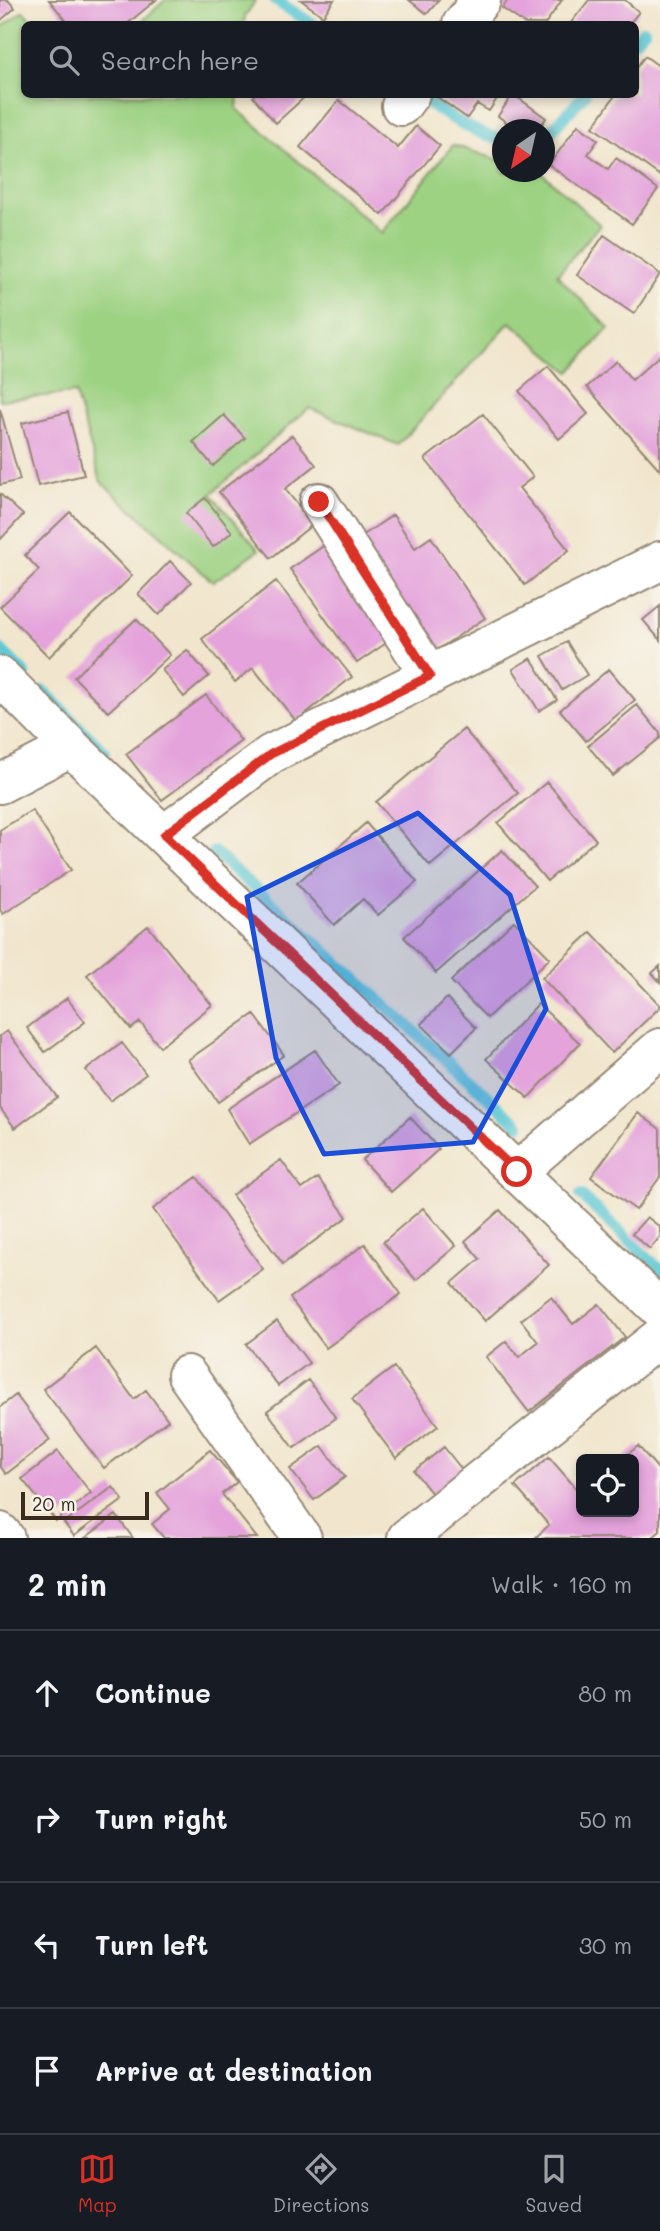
<!DOCTYPE html>
<html lang="en">
<head>
<meta charset="utf-8">
<style>
  :root { --surface:#171b24; --page:#242831; --text:#f1f3f6; --muted:#9ea1a6; --line:#363941; --accent:#d93025 }
  body { margin:0; font-family:Mali,sans-serif; background:var(--page); color:var(--text) }
  .controls { position:absolute; right:21px; bottom:21px; display:grid; overflow:hidden; border-radius:10px; box-shadow:0 4px 10px #0003 }
  .controls button { width:63px; height:63px; display:grid; place-items:center; padding:0; border:0; border-bottom:2px solid var(--line); background:var(--surface); color:var(--text); font:35px sans-serif }
  .compass { position:absolute; left:492px; top:119px; width:63px; height:63px; border-radius:50%; background:var(--surface); box-shadow:0 4px 10px #0003; rotate:214deg }
  .scale { position:absolute; left:21px; bottom:18px; width:128px; box-sizing:border-box; padding-left:7px; border:4px solid #3b2a1e; border-top:0; font-size:19px; line-height:24px; white-space:nowrap; color:#3b2a1e; -webkit-text-stroke:5px #f7f3e8; paint-order:stroke }
  .stop { position:absolute; width:21px; height:21px; margin:-16px; border:5px solid #d93025; border-radius:50%; background:#fff }
  .stop.end { background:#d93025; border-color:#fff; box-shadow:0 2px 7px #0008 }
  .list { margin:0; padding:0; list-style:none }
  h2 { display:flex; justify-content:space-between; align-items:center; height:91px; margin:0; padding:0 28px; font-size:30px }
  h2 small { font-size:23px; font-weight:400; color:var(--muted) }
  .list li { display:grid; grid-template-columns:46px 1fr auto; gap:21px; align-items:center; box-sizing:border-box; height:126px; padding:0 28px; border-top:2px solid var(--line) }
  .list b { display:block; font-size:26px; white-space:nowrap }
  .list em { font-size:23px; font-style:normal; color:var(--muted) }
  .icon { flex:none; width:38px; height:38px; fill:none; stroke:currentColor; stroke-width:2; stroke-linecap:round; stroke-linejoin:round }
  .map { position:relative; flex:none; width:660px; height:1538px; overflow:hidden }
  .search { position:absolute; background:var(--surface); box-shadow:0 4px 10px #0003; left:21px; right:21px; top:21px; height:77px; display:flex; align-items:center; gap:18px; box-sizing:border-box; padding:0 24px; border-radius:10px; color:var(--muted); font-size:26px }
  .sheet { height:595px; background:var(--surface) }
  nav { display:flex; justify-content:space-around; align-items:center; box-sizing:border-box; height:98px; border-top:2px solid var(--line); background:var(--surface); font-size:19px; color:var(--muted) }
  nav a { display:grid; justify-items:center; gap:4px }
  nav .on { color:var(--accent) }
  .map>svg:first-child { display:block }
  .green { fill:#9dd283; stroke:#6c7e50; stroke-width:2 }
  .lines { fill:none; stroke-linecap:round; stroke-linejoin:round }
  .stream { stroke:#5dc8d5; stroke-width:12 }
  .building { fill:#e4a3db }
  .street-casing { stroke:#968876; stroke-width:42 }
  .street { stroke:#fff; stroke-width:38 }
  .route { stroke:#d93025; stroke-width:9 }
  .marked { fill:#1d4ed8; fill-opacity:0.2; stroke:#1d4ed8; stroke-width:5; stroke-linejoin:round }
</style>
</head>
<body>
<div class="map">
<svg width="660" height="1538" viewBox="0 0 660 1538">
  <rect width="100%" height="100%" fill="#f7f3e8"/>
  <filter id="ink" filterUnits="userSpaceOnUse"><feTurbulence type="fractalNoise" baseFrequency=".0143" numOctaves="2"/><feDisplacementMap in="SourceGraphic" scale="14" xChannelSelector="R" yChannelSelector="G"/><feConvolveMatrix kernelMatrix="1 2 1 2 8 2 1 2 1" color-interpolation-filters="sRGB"/></filter>
  <filter id="wash" filterUnits="userSpaceOnUse"><feTurbulence type="fractalNoise" baseFrequency=".00686" numOctaves="4" result="noise"/><feDisplacementMap in="SourceGraphic" scale="28" xChannelSelector="R" yChannelSelector="G"/><feGaussianBlur stdDeviation="1.57" result="paint"/><feColorMatrix in="noise" values="0 0 0 0 0 0 0 0 0 0 0 0 0 0 0 0 0 1.4 0 .05"/><feComposite in="paint" operator="in"/></filter>
  <g filter="url(#wash)">
    <rect width="100%" height="100%" fill="#f1e6cd"/>
    <!-- green -->
    <path class="green" d="M 165,0 L 256,0 L 245,16 L 244,24 L 139,24 Z
      M 23,11 L 36,24 L 24,24 L 24,94 L 238,95 L 237,109 L 382,233 L 453,145 L 502,161 L 503,172 L 541,172 L 600,225 L 557,275 L 609,328 L 570,372 L 510,322 L 398,445 L 309,408 L 211,494 L 259,550 L 213,582 L 101,482 L 75,393 L 0,400 L 0,29 Z"/>
    <g class="lines">
      <!-- stream -->
      <path class="stream" d="M 275,0 L 312,24
        M 636,39 L 644,30
        M 415,94 C 443,113 470,132 503,140
        M 544,139 L 585,94
        M 0,649 L 25,674
        M 43,691 L 104,752
        M 214,852 L 519,1125
        M 581,1195 L 660,1270"/>
    </g>
    <g id="blocks">
      <!-- building -->
      <path class="building" d="M 0,0 L 8,0 L 15,8 L 0,21 Z
        M 49,0 L 156,0 L 127,24 L 69,24 Z
        M 301,0 L 334,0 L 323,16 Z
        M 409,0 L 439,0 L 427,14 Z
        M 508,0 L 562,0 L 545,24 L 525,24 L 502,8 Z
        M 589,0 L 625,0 L 639,12 L 629,24 L 570,24 Z
        M 645,56 L 660,67 L 660,176 L 593,127 L 616,94 L 636,94 L 636,68 Z
        M 255,94 L 308,94 L 276,123 L 253,97 Z
        M 433,94 L 500,94 L 489,111 L 477,104 L 467,118 Z
        M 513,94 L 546,118 L 538,130 L 517,130 L 498,116 Z
        M 339,100 L 398,148 L 416,126 L 440,146 L 382,215 L 300,147 Z
        M 578,125 L 598,140 L 588,154 L 608,169 L 616,158 L 658,189 L 632,224 L 549,165 Z
        M 604,235 L 660,274 L 634,314 L 577,275 Z
        M 660,355 L 660,470 L 587,387 L 616,361 L 632,380 Z
        M 548,366 L 588,414 L 559,439 L 519,391 Z
        M 0,409 L 20,480 L 0,485 Z
        M 68,412 L 84,475 L 38,486 L 22,423 Z
        M 483,414 L 533,477 L 519,488 L 569,550 L 525,585 L 425,459 Z
        M 224,415 L 245,438 L 213,466 L 193,442 Z
        M 292,435 L 316,465 L 285,489 L 313,524 L 271,558 L 219,492 Z
        M 0,494 L 23,515 L 0,540 Z
        M 205,498 L 232,532 L 213,547 L 186,513 Z
        M 70,512 L 132,576 L 49,657 L 0,607 L 39,570 L 25,555 Z
        M 393,515 L 415,548 L 431,537 L 485,618 L 431,654 L 356,540 Z
        M 325,545 L 392,639 L 357,663 L 290,569 Z
        M 170,561 L 191,582 L 159,615 L 138,594 Z
        M 276,581 L 352,677 L 296,721 L 253,668 L 235,682 L 202,639 Z
        M 660,606 L 660,640 L 643,620 Z
        M 136,619 L 170,655 L 108,712 L 74,677 Z
        M 567,642 L 587,675 L 562,690 L 542,656 Z
        M 187,650 L 209,676 L 184,697 L 162,670 Z
        M 531,658 L 557,700 L 539,711 L 513,669 Z
        M 609,669 L 635,700 L 586,741 L 560,710 Z
        M 206,695 L 241,741 L 162,800 L 126,754 Z
        M 637,705 L 660,733 L 660,738 L 613,776 L 588,746 Z
        M 464,729 L 518,793 L 430,866 L 376,802 Z
        M 547,782 L 596,840 L 547,881 L 498,823 Z
        M 32,810 L 71,870 L 3,914 L 0,910 L 0,830 Z
        M 366,823 L 417,882 L 378,915 L 363,899 L 334,925 L 297,883 Z
        M 502,850 L 535,886 L 436,973 L 404,937 Z
        M 514,921 L 550,958 L 487,1018 L 451,981 Z
        M 148,926 L 212,1005 L 160,1047 L 140,1022 L 131,1029 L 87,975 Z
        M 591,932 L 660,1005 L 660,1007 L 612,1053 L 542,978 Z
        M 660,966 L 660,982 L 652,973 Z
        M 67,998 L 85,1022 L 45,1052 L 27,1028 Z
        M 447,998 L 476,1028 L 451,1053 L 421,1024 Z
        M 538,1004 L 580,1043 L 528,1098 L 486,1059 Z
        M 254,1014 L 284,1055 L 218,1102 L 188,1060 Z
        M 7,1031 L 57,1097 L 15,1128 L 0,1108 L 0,1036 Z
        M 122,1043 L 146,1074 L 110,1101 L 86,1070 Z
        M 315,1050 L 339,1085 L 249,1144 L 227,1109 Z
        M 638,1113 L 660,1129 L 660,1177 L 636,1210 L 591,1177 Z
        M 410,1117 L 439,1149 L 391,1192 L 362,1160 Z
        M 281,1160 L 302,1189 L 318,1178 L 347,1217 L 283,1264 L 232,1195 Z
        M 197,1177 L 263,1269 L 219,1300 L 153,1209 Z
        M 423,1208 L 456,1246 L 416,1280 L 383,1242 Z
        M 500,1210 L 549,1265 L 485,1321 L 452,1283 L 480,1259 L 465,1241 Z
        M 647,1217 L 660,1227 L 660,1237 L 650,1249 L 632,1234 Z
        M 365,1244 L 401,1294 L 326,1348 L 290,1298 Z
        M 551,1297 L 573,1324 L 599,1304 L 625,1337 L 529,1412 L 486,1357 L 506,1341 L 519,1357 L 538,1342 L 521,1320 Z
        M 277,1321 L 309,1363 L 278,1386 L 246,1344 Z
        M 96,1348 L 134,1399 L 146,1390 L 168,1420 L 104,1468 L 43,1389 Z
        M 394,1367 L 438,1426 L 396,1458 L 352,1399 Z
        M 308,1380 L 336,1418 L 294,1448 L 267,1411 Z
        M 16,1395 L 50,1440 L 6,1474 L 0,1466 L 0,1407 Z
        M 322,1446 L 345,1477 L 314,1500 L 290,1469 Z
        M 638,1446 L 660,1471 L 660,1531 L 652,1538 L 535,1538 L 549,1525 L 515,1486 L 549,1457 L 581,1494 L 581,1512 L 634,1512 L 634,1459 L 622,1459 Z
        M 444,1447 L 463,1471 L 433,1495 L 414,1471 Z
        M 210,1450 L 237,1482 L 222,1494 L 257,1538 L 164,1538 L 152,1524 L 170,1509 L 157,1493 Z
        M 58,1451 L 91,1493 L 56,1521 L 22,1479 Z
        M 113,1487 L 123,1500 L 74,1536 L 64,1523 Z
        M 116,1515 L 133,1538 L 85,1538 Z"/>
    </g>
  </g>
  <g filter="url(#ink)">
    <use href="#blocks" fill-opacity="0" stroke="#968876" stroke-width="2"/>
    <g class="lines">
      <defs>
        <path id="street" d="M 462,24 L 481,0
          M 401,106 L 410,94
          M 319,502 L 430,676
          M 0,676 L 71,747 L 660,1309
          M 0,784 L 71,747
          M 164,835 L 271,754 L 660,561
          M 517,1172 L 660,1048
          M 187,1375 L 302,1538
          M 0,1532 L 5,1538
          M 407,1538 L 660,1337"/>
      </defs>
      <!-- street casing -->
      <use href="#street" class="street-casing"/>
      <!-- street -->
      <use href="#street" class="street"/>
    </g>
  </g>
  <g class="lines" filter="url(#ink)">
    <!-- route -->
    <path class="route" d="M 319,502 L 430,676 L 271,754 L 164,835 L 517,1172"/>
  </g>
  <!-- marked area -->
  <path class="marked" d="M 418,813 L 510,895 L 546,1009 L 473,1142 L 324,1154 L 276,1058 L 247,897 Z"/>
</svg>
<div class="controls">
<button><svg class="icon" aria-label="locate" viewBox="0 0 24 24"><circle cx="12" cy="12" r="6"/><path d="M12 2v4M12 18v4M2 12h4M18 12h4"/></svg></button>
</div>
<svg class="compass" viewBox="-18 -18 36 36"><path d="M0-13l5 13h-10z" fill="#e53935"/><path d="M0 13l5-13h-10z" fill="#9ea1a6"/></svg>
<div class="scale">20 m</div>
<div class="stop" style="left:517px;top:1172px"></div>
<div class="stop end" style="left:319px;top:502px"></div>
<div class="search"><svg class="icon" aria-label="search" viewBox="0 0 24 24"><circle cx="10" cy="10" r="6"/><path d="M15 15l6 6"/></svg>Search here</div>
</div>
<section class="sheet">
<h2>2 min<small>Walk · 160 m</small></h2>
<ul class="list">
<li><svg class="icon" aria-label="ahead" viewBox="0 0 24 24"><path d="M12 20V5M6 11l6-6 6 6"/></svg><div><b>Continue</b></div><em>80 m</em></li>
<li><svg class="icon" aria-label="right" viewBox="0 0 24 24"><path d="M7 20v-9h11M14 6l5 5-5 5"/></svg><div><b>Turn right</b></div><em>50 m</em></li>
<li><svg class="icon" aria-label="left" viewBox="0 0 24 24"><path d="M17 20v-9H6M10 6l-5 5 5 5"/></svg><div><b>Turn left</b></div><em>30 m</em></li>
<li><svg class="icon" aria-label="arrive" viewBox="0 0 24 24"><path d="M6 21V4h12l-3 4 3 4H6"/></svg><div><b>Arrive at destination</b></div></li>
</ul>
</section>
<nav>
<a class="on"><svg class="icon" aria-label="map" viewBox="0 0 24 24"><path d="M3 6l6-2 6 2 6-2v14l-6 2-6-2-6 2zM9 4v14M15 6v14"/></svg>Map</a>
<a><svg class="icon" aria-label="directions" viewBox="0 0 24 24"><path d="M12 3l9 9-9 9-9-9zM9 14v-3h6M13 9l2 2-2 2"/></svg>Directions</a>
<a><svg class="icon" aria-label="saved" viewBox="0 0 24 24"><path d="M7 4h10v16l-5-4-5 4z"/></svg>Saved</a>
</nav>
</body>
</html>
